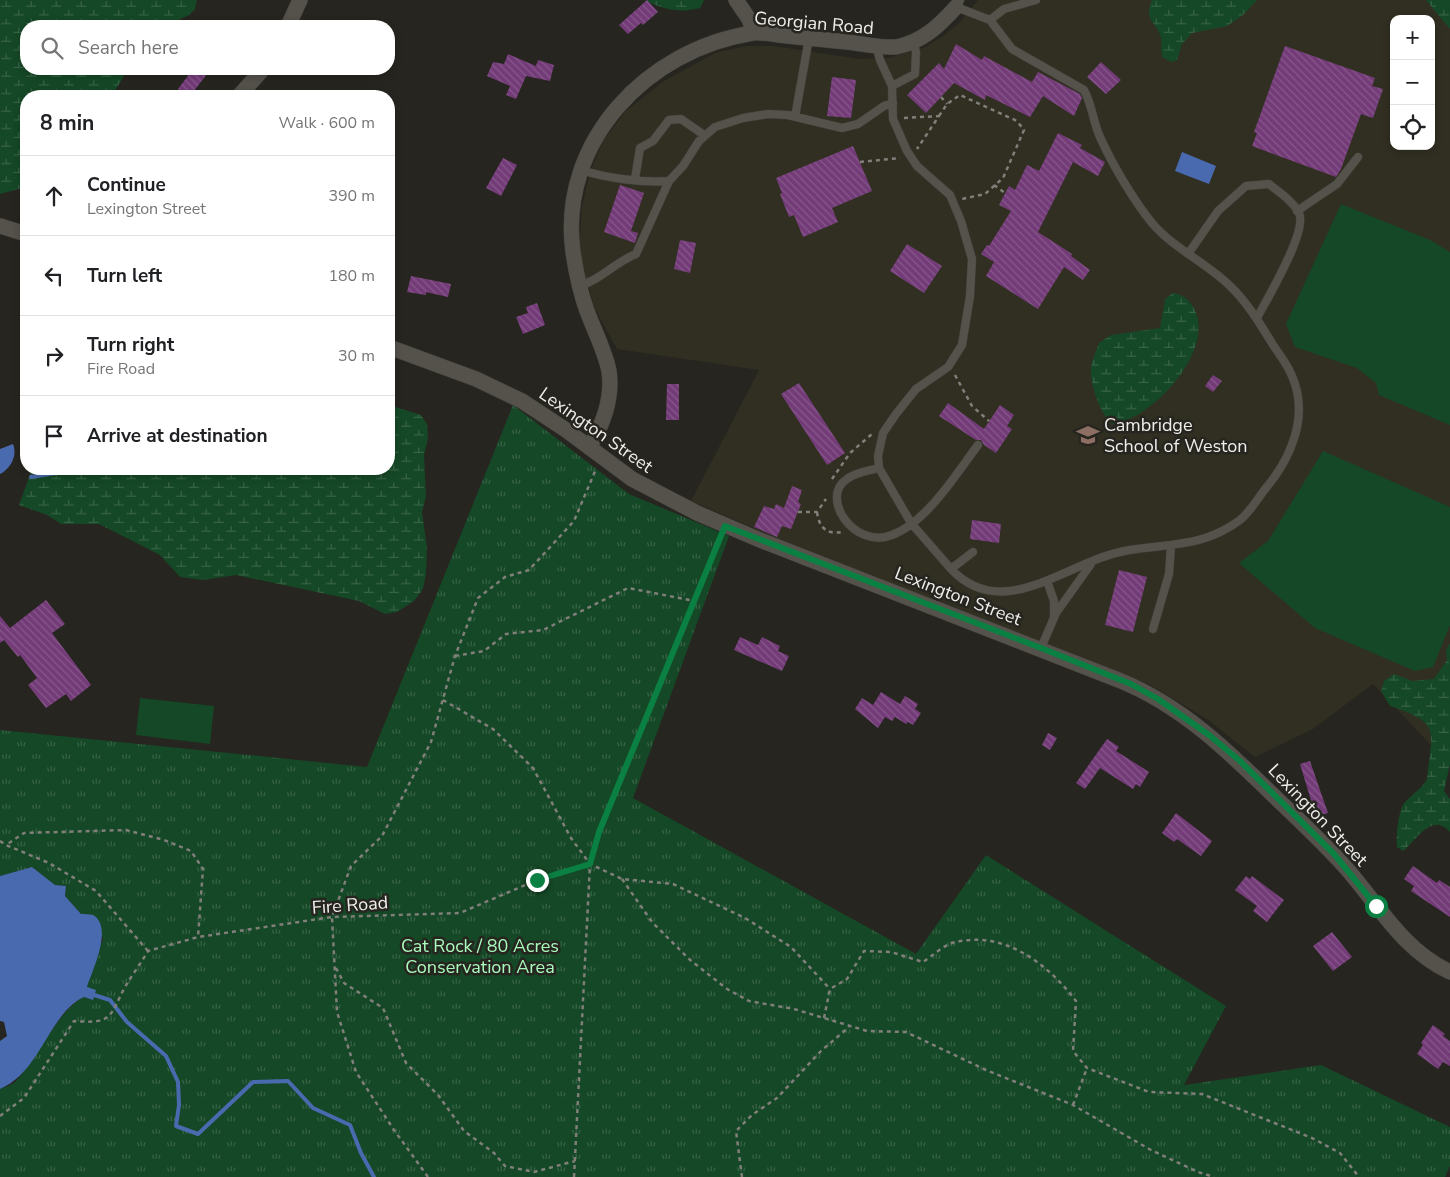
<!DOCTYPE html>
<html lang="en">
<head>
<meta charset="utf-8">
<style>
  :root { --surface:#fff; --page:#f6f6f6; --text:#202124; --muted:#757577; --line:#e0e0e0 }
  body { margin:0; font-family:"Nunito Sans",sans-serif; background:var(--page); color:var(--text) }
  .controls { position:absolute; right:15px; top:15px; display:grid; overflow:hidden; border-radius:10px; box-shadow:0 2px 8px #0003 }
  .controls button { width:45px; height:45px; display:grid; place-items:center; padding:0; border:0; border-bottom:1px solid var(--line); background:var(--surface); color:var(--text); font:25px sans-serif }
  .stop { position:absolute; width:15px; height:15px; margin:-11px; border:4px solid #0b8043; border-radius:50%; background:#fff }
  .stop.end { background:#0b8043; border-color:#fff; box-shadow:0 1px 5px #0008 }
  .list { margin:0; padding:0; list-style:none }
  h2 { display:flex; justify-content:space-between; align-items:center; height:65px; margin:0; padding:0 20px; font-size:21px }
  h2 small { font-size:16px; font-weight:400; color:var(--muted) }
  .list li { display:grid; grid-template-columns:32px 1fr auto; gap:15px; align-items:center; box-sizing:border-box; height:80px; padding:0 20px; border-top:1px solid var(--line) }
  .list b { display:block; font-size:19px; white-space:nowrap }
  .list p { margin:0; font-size:16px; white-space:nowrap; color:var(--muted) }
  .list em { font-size:16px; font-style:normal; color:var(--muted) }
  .icon { flex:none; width:28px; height:28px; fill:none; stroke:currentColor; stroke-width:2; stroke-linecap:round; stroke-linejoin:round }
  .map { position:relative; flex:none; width:1450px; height:1177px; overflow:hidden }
  .search { position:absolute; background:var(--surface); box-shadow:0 2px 8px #0003; left:20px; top:20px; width:375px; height:55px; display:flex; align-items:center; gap:12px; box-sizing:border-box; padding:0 18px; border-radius:20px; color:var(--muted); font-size:19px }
  .panel { position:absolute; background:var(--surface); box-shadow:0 2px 8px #0003; left:20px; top:90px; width:375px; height:385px; border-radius:20px }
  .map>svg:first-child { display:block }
  .built { fill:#312f22; fill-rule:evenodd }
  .wetland { fill:url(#wetland-marsh) }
  .park { fill:url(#park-tufts) }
  .garden { fill:#154826 }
  .water { fill:#4a6aaf }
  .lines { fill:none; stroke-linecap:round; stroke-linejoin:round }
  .stream { stroke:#4a6aaf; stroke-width:4 }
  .building { fill:url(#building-back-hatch) }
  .lane-casing { stroke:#403f3a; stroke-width:9 }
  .street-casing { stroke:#403f3a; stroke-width:16 }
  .secondary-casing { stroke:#403f3a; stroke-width:16 }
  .path { stroke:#807f7a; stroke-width:2.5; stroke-dasharray:4 4; stroke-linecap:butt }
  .lane { stroke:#54524b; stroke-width:8 }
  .street { stroke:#54524b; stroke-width:15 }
  .secondary { stroke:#54524b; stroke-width:15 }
  .route { stroke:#0b8043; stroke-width:6 }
  .labels { text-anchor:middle; stroke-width:5; stroke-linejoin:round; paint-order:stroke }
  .street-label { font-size:18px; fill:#efeeea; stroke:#26251f }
  .poi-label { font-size:18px; fill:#efeeea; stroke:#26251f; text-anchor:start }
  .park-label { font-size:18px; fill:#a9fbbd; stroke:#26251f }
</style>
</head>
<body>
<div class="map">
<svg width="1450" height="1177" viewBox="0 0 1450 1177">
  <defs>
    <pattern id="wetland-marsh" width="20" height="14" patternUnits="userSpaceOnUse" patternTransform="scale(1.25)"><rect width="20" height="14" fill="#154826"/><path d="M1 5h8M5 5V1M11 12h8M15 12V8" fill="none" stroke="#376346"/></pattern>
    <pattern id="park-tufts" width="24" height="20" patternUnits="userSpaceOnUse" patternTransform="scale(1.25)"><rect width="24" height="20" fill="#154826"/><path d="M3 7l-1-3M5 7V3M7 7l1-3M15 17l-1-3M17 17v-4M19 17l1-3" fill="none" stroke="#376346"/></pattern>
    <pattern id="building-back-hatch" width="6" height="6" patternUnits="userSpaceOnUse" patternTransform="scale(1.25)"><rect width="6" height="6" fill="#733b78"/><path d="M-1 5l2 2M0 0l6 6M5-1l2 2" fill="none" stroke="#87588b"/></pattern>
  </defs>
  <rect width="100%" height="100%" fill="#26251f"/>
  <!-- built -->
  <path class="built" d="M 978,0 L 1450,0 L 1450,765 L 1373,684 L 1313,729 L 1255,757 L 1208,720 L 1151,685 L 777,538 L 691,501 L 759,370 L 617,349 L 594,307 L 579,252 L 582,206 L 591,169 L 604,139 L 626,111 L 664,81 L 715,53 L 746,46 L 774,46 L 860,59 L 889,58 L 925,47 L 943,36 L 960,22 ZM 1394,19 L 1431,19 L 1431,146 L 1394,146 Z"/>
  <!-- wetland -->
  <path class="wetland" d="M 0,0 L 197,0 L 195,9 L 189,15 L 166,26 L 26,26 L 26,69 L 128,69 L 112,96 L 26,96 L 26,187 L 0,194 Z
    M 645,0 L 704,0 L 700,8 C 681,13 663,10 645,0 Z
    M 1152,0 L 1257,0 L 1243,15 L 1227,26 L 1192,33 L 1182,44 L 1177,60 L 1172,62 L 1163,58 C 1160,51 1162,45 1161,37 C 1156,21 1143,21 1152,0 Z
    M 1426,0 L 1450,0 L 1450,29 Z
    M 1173,293 C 1181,294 1187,298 1192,305 C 1220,346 1153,419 1113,424 C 1101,417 1090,384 1091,370 C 1091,361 1096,352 1099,343 L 1111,335 L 1160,328 L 1165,299 Z
    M 389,405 L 421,415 L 427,424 L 428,438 L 424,455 L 426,496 L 422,512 L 427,548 L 426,574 L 423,589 L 414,601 L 397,612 L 385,614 L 359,601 L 236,575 L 203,580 L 180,577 L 160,555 L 99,524 L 61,524 L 47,515 L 19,505 L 32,469 L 389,469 Z
    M 1450,643 L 1450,764 L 1444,791 L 1450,799 L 1450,832 C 1432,811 1416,841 1403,851 L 1397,847 C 1396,837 1398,810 1405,802 C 1412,794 1422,789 1427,779 C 1432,730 1442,723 1390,706 L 1381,691 L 1384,681 L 1394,674 L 1412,681 L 1434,679 L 1447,660 L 1446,650 Z"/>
  <!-- park -->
  <path class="park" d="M 513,405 L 629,494 L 729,536 L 633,798 L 916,954 L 986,855 L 1226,1006 L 1184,1085 L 1321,1065 L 1450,1127 L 1450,1166 L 1445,1177 L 0,1177 L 0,1089 C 5,1087 13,1085 17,1080 C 37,1058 60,1008 84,997 L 93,1000 L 87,987 L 103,939 L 93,915 L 81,914 L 65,896 L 66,886 L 55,885 L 32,867 L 0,876 L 0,730 L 367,767 Z"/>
  <!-- garden -->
  <path class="garden" d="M 1341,204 L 1430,240 L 1450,252 L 1450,425 L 1379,395 L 1376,383 L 1357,368 L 1295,347 L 1286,324 Z
    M 1323,451 L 1450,507 L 1450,625 L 1433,667 L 1415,671 L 1315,628 L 1239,563 L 1268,541 Z
    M 140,698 L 214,706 L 210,744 L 136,735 Z"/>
  <!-- water -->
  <path class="water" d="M 1182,152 L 1216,166 L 1209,184 L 1175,171 Z
    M 13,444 C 18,456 10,469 0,474 L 0,449 Z
    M 32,867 L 55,885 L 66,886 L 65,896 L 81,914 C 84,914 90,914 93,915 C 114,927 92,971 87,987 L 96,990 L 93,1000 L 84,997 C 49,1013 41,1072 0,1089 L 0,1041 L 7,1036 L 4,1022 L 0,1021 L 0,876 Z"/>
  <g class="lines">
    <!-- stream -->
    <path class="stream" d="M 31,477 L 81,469
      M 91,994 L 110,1000 L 127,1022 L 166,1056 L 178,1082 L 179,1105 L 176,1126 L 198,1134 L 253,1082 L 288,1081 L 313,1108 L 350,1125 L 361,1153 L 374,1177"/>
  </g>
  <!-- building -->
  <path class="building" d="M 647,0 L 658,12 L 643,25 L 641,23 L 628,34 L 619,25 Z
    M 956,44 L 982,60 L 984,56 L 1032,82 L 1038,72 L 1080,94 L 1082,98 L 1074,116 L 1043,96 L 1030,117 L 986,95 L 985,100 L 954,83 L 926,113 L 907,95 L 939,63 L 944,69 Z
    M 1285,46 L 1375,78 L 1372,86 L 1383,89 L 1373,118 L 1361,114 L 1341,169 L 1336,177 L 1252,146 L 1257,133 L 1254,132 Z
    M 508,54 L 536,66 L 538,60 L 554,65 L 550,81 L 526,76 L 516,99 L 506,95 L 510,86 L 487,76 L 493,62 L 504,64 Z
    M 1101,62 L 1121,80 L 1106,94 L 1087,77 Z
    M 193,69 L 211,69 L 190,96 L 188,96 L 178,89 Z
    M 832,77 L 856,80 L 851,118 L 827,116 Z
    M 1058,133 L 1082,145 L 1080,148 L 1105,162 L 1098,176 L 1073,162 L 1038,232 L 1072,254 L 1071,256 L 1090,270 L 1083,280 L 1064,267 L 1038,309 L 986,276 L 994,262 L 981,254 L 987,245 L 989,246 L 1011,211 L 999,205 L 1009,186 L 1015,190 L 1027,165 L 1039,171 Z
    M 853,146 L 872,191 L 832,208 L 838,222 L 803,237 L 794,215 L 789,217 L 780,194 L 782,193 L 776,178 Z
    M 503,158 L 517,165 L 501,196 L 486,188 Z
    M 620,185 L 644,193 L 631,231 L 638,233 L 635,243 L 604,232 Z
    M 680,240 L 696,243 L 690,273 L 674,269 Z
    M 907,244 L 942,266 L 924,293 L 890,271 Z
    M 411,276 L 451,284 L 448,297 L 426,292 L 426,295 L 407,292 Z
    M 537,303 L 545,325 L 523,334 L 516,317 L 528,313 L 526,307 Z
    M 1213,375 L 1222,381 L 1213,392 L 1205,386 Z
    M 799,383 L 845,453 L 827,465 L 781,394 Z
    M 667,384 L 679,384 L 679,420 L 666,420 Z
    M 948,403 L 984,429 L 1000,405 L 1014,415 L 1007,426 L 1012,429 L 996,453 L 984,445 L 981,440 L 976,440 L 939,416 Z
    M 792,486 L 802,490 L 798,502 L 801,504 L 791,529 L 782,526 L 777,537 L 754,527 L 764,506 L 774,509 L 776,504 L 784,508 Z
    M 972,520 L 1001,524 L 999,543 L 970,539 Z
    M 1119,570 L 1147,577 L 1133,632 L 1105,625 Z
    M 46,600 L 65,624 L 52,633 L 91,685 L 71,701 L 66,694 L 46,708 L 28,685 L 37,678 L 20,655 L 18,657 L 4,640 L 0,643 L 0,616 L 10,628 Z
    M 740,637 L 758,645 L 762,637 L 780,646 L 778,651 L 789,656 L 782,671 L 734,650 Z
    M 881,692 L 900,704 L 905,696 L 918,704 L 915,709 L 921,713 L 913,725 L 908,722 L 906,724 L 895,717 L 892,721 L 885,717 L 878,728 L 855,709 L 862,698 L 873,705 Z
    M 1048,733 L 1057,738 L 1050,750 L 1042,745 Z
    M 1107,739 L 1119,747 L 1116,751 L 1149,772 L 1140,787 L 1136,784 L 1133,789 L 1100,768 L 1085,789 L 1076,783 Z
    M 1310,761 L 1328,813 L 1316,817 L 1300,764 Z
    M 1176,813 L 1212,841 L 1201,856 L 1177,839 L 1174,842 L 1162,833 Z
    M 1413,866 L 1437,883 L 1439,880 L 1450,887 L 1450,917 L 1411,891 L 1414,886 L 1404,879 Z
    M 1246,876 L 1250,879 L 1252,876 L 1284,900 L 1267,922 L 1253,911 L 1257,906 L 1235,890 Z
    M 1332,932 L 1352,957 L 1333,971 L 1313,946 Z
    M 1433,1025 L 1445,1034 L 1443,1036 L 1450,1041 L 1450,1066 L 1443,1062 L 1438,1069 L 1417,1054 L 1423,1045 L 1421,1043 Z"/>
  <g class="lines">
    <defs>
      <path id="lane" d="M 960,0 L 956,7 L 990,20 L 1012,49 L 1084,90 C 1092,104 1093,122 1100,137 C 1112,164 1134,201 1152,223 C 1174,249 1207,263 1230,286 C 1246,301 1259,322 1270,340 C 1277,352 1287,363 1292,376 C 1309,415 1292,457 1266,488 C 1258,498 1250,512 1240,520 C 1193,555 1150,539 1100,558 C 1051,576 996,617 951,569 L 973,552
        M 990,20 L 1004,9 L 1036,0
        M 914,44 L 916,52 L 915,74 L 892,86 L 893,119 L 907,151 L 917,166 L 950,195 L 961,221 L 972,259 L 970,296 L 962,345 L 948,367 L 916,389 L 896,414 L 883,433 L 878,456 L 879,468 L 911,523 L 951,569
        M 876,46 L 880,60 L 892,86
        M 795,117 L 809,38
        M 581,170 C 606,178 642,183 669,181
        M 635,179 L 640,148 L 653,141 L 669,120 L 681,119 L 704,135
        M 1297,211 L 1337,184 L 1358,157
        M 1188,254 L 1218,211 L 1246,186 L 1269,184 C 1280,193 1293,201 1299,213 C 1308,231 1267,299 1257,318
        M 579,286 C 601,280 615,262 636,254 L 669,181 L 683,166 L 699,141 L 715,127 L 743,118 L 768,114 L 788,115 L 842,128 L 858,124 L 884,106 L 893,103
        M 879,468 C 869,471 856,472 847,479 C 819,497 854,550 892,535 C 927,522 956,474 978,445
        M 1047,581 L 1054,601 L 1054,615
        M 1153,629 L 1169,574 L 1171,546
        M 1041,648 L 1056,613 L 1091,564"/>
      <path id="street" d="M 736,0 L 749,19 L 754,33
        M 288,26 L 300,0
        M 239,96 L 263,69
        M 589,447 C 603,426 613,397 609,371 C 605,351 594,330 587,311 C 580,292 576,272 573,252 C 558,141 648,49 753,33 C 764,32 777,35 787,36 C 807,38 827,40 847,42 C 864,44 880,48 896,47 C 922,42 939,26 956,7"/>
      <path id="secondary" d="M 0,226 L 26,234
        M 389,347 L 476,379 L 522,401 L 566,430 L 632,479 L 697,513 L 760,540 L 1121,681 C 1182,706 1228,751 1274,796 C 1299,820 1324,843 1347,869 C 1380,907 1403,950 1450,972"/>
    </defs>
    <!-- lane casing -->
    <use href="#lane" class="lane-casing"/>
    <!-- street casing -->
    <use href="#street" class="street-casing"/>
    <!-- secondary casing -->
    <use href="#secondary" class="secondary-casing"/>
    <!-- path -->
    <path class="path" d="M 941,97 L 947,104
      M 939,116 L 947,104 L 960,95 L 1017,121 L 1024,130 L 1003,178 L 985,194 L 962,199
      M 904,118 L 939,116 L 917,149
      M 860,162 L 900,158
      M 994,185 L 1005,193
      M 955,375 L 972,406 L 989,421
      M 832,479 L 850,453 L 872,434
      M 798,512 L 817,512 L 826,499
      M 817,512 C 819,527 826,535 842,532
      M 455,656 L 484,651 L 506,634 L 543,630 L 628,588 L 695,601
      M 443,700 L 493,729 L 533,768 L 571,838 L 590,864 L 622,879 L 673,884 L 745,918 L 791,947 L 830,989
      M 0,841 L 6,845
      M 622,879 L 652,922 L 689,959 L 727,989 L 749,1001 L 794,1009 L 867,1031 L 906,1032 L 986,1070 L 1073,1105 L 1151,1150 L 1198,1172 L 1214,1177
      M 148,951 L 96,891 L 49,863 L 6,845 L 24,833 L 126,830 L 164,840 L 191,851 L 203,869 L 198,937
      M 336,968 L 344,983 L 383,1008 L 406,1063 L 438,1095 L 464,1131 L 494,1153 L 505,1166 L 534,1172 L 575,1161
      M 824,1018 L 830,989 L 847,979 L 864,951 L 891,952 L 923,962 C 932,956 943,946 952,943 C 1003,929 1047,963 1076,1001 L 1073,1051 L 1087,1068 L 1149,1092 L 1202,1094 L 1312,1138 L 1340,1153 L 1359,1177
      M 1073,1105 L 1087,1068
      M 0,1116 L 24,1098 L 74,1021 C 113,1024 109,1017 125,987 C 132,975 141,963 148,951 L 198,937 L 332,917 L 460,913 L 537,880 L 590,864
      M 428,1177 L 394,1130 L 356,1072 L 337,1012 L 332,917 L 351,866 L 382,836 L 431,742 L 455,656 L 478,598 L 505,577 L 529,570 L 574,521 L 596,469
      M 574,1177 L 590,864 L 599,832 L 720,537
      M 742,1177 L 736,1131 L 752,1115 L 777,1098 L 821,1051 L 849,1027"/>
    <!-- lane -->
    <use href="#lane" class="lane"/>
    <!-- street -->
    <use href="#street" class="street"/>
    <!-- secondary -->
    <use href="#secondary" class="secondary"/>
  </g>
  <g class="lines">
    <!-- route -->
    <path class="route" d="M 537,880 L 590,864 L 599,832 L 725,526 L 1041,648 L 1131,684 L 1158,699 L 1209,735 L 1240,761 L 1334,854 L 1376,906"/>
  </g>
  <!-- icons -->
  <defs>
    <symbol id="school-bare" viewBox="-9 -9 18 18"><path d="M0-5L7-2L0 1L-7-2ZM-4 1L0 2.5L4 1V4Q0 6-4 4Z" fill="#8d6e63" stroke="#26251f" stroke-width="2.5" paint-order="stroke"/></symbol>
  </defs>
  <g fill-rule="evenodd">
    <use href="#school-bare" x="1072" y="419" width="32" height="32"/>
  </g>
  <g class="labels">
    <!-- street labels -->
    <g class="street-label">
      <text transform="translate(814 23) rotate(5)" y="6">Georgian Road</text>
      <text transform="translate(596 430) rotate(35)" y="6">Lexington Street</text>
      <text transform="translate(958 596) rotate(21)" y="6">Lexington Street</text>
      <text transform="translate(1318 815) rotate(46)" y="6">Lexington Street</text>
      <text transform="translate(350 905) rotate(-4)" y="6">Fire Road</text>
    </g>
    <!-- poi labels -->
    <g class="poi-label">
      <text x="1104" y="431">Cambridge<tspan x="1104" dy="21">School of Weston</tspan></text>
    </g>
    <!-- park labels -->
    <g class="park-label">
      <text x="480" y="952">Cat Rock / 80 Acres<tspan x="480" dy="21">Conservation Area</tspan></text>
    </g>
  </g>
</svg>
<div class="controls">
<button>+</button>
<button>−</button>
<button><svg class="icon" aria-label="locate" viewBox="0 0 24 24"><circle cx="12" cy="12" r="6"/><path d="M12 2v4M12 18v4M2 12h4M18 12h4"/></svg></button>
</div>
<div class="stop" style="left:1376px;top:906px"></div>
<div class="stop end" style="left:537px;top:880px"></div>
<div class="search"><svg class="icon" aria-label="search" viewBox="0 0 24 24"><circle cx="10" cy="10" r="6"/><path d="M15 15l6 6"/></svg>Search here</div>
<section class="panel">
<h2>8 min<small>Walk · 600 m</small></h2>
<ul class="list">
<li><svg class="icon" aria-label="ahead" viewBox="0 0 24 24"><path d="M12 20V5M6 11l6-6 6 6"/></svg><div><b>Continue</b><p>Lexington Street</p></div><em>390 m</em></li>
<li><svg class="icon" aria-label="left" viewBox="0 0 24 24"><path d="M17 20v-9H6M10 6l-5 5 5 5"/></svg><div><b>Turn left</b></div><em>180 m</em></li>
<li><svg class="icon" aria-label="right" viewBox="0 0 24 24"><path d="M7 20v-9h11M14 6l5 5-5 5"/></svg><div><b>Turn right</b><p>Fire Road</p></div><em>30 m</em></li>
<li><svg class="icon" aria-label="arrive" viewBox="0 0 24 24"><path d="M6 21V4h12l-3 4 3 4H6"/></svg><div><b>Arrive at destination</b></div></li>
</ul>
</section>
</div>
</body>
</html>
